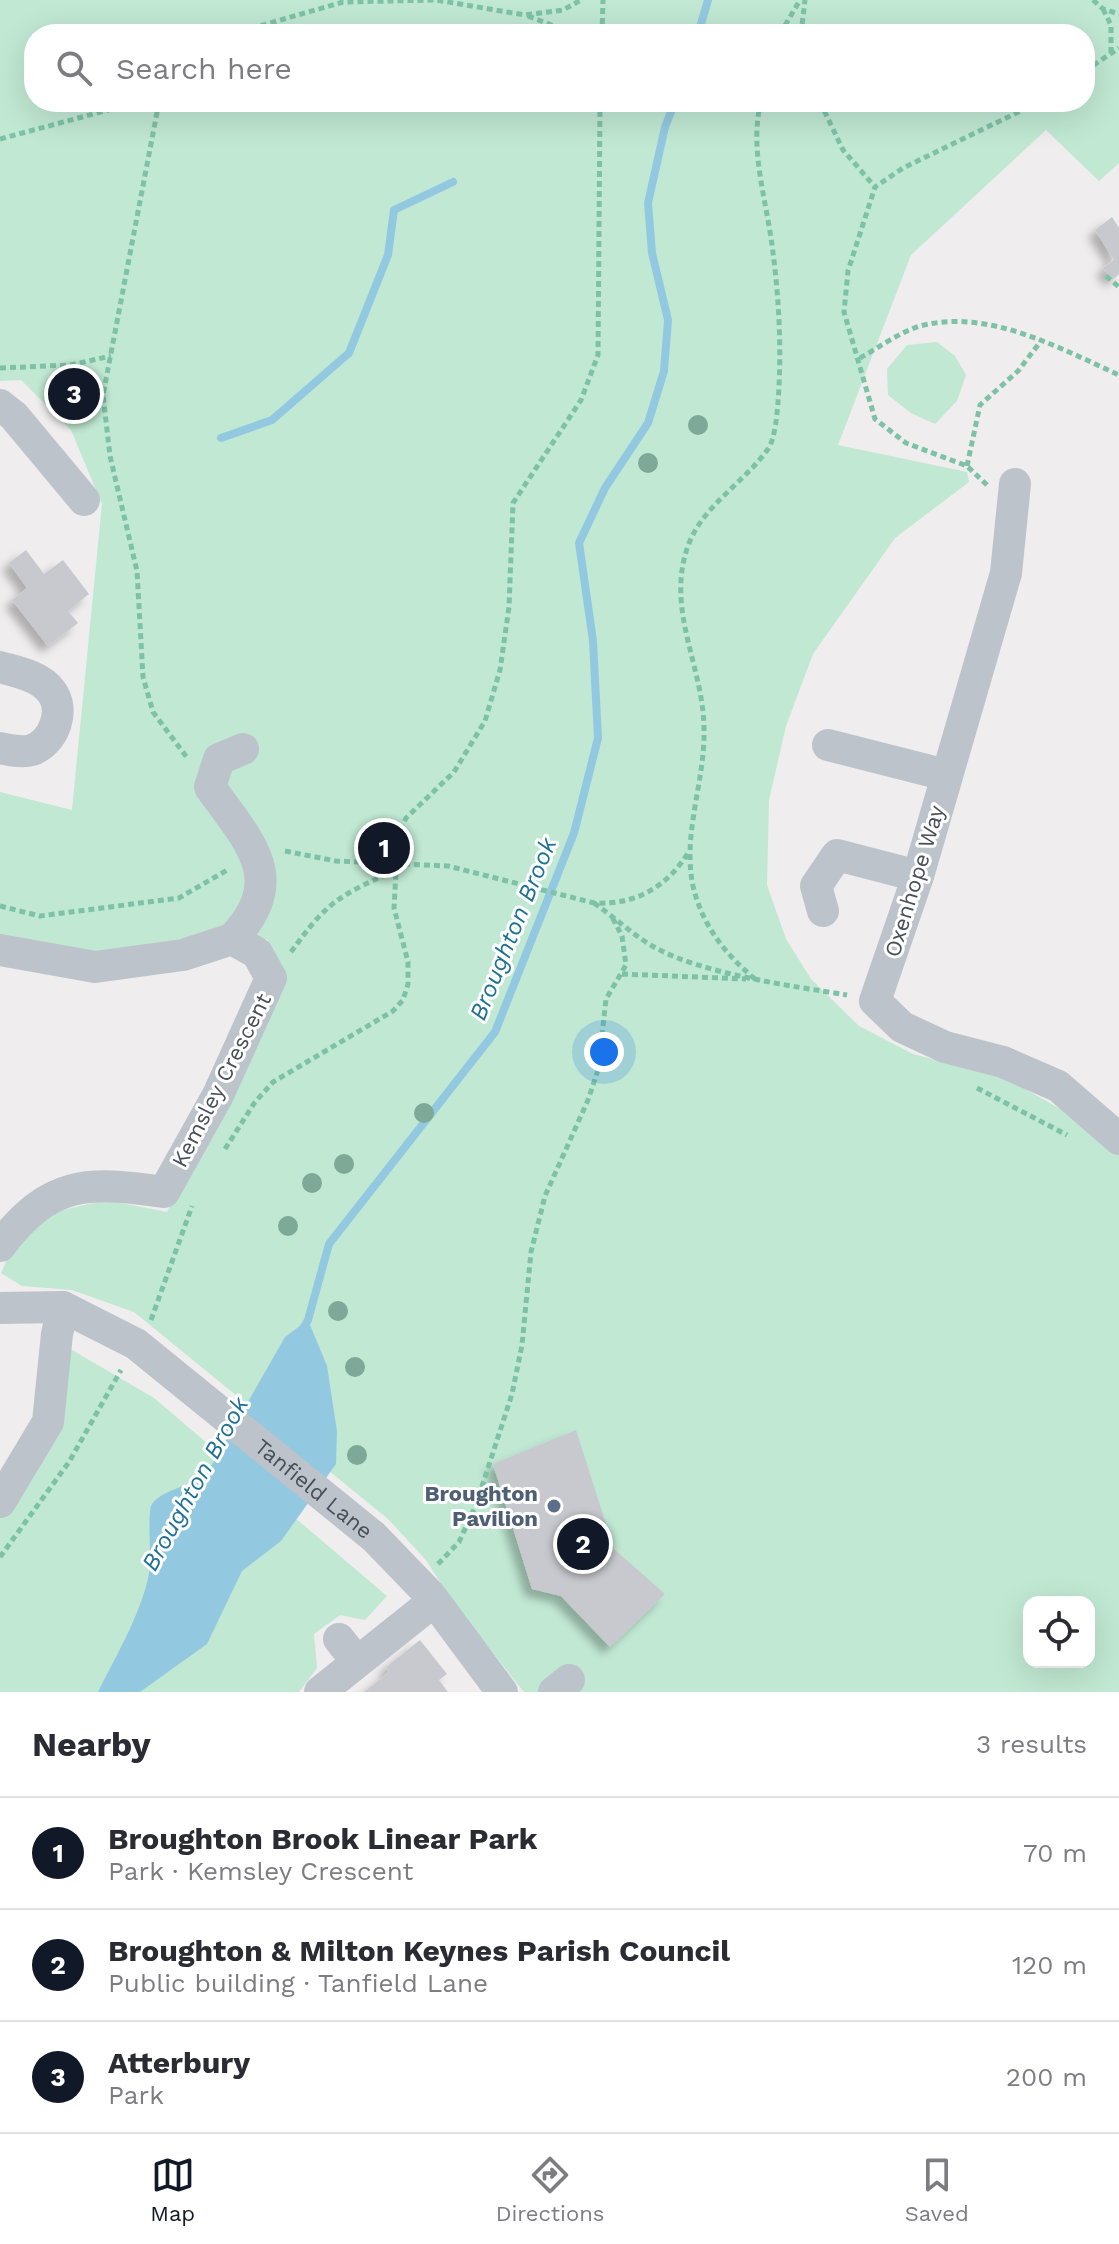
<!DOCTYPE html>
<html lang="en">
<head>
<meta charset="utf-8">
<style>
  :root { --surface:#fff; --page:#f7f7f7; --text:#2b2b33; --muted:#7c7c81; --line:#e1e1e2; --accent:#111827 }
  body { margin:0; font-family:"Work Sans",sans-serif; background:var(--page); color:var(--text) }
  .controls { position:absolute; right:24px; bottom:24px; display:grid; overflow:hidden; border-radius:16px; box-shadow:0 8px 32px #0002 }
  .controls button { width:72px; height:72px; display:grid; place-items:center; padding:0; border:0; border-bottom:2px solid var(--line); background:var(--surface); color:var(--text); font:40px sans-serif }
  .you { position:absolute; left:604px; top:1052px; width:28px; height:28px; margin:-20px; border:6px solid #fff; border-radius:50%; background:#1a73e8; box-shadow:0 0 0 12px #1a73e833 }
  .badge { display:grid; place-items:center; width:52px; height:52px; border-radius:50%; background:var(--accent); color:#fff; font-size:26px; font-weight:700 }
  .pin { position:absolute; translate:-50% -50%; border:4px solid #fff; box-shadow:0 2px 8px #0006 }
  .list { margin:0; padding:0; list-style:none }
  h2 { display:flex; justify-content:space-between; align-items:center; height:104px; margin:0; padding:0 32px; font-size:34px }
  h2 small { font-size:26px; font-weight:400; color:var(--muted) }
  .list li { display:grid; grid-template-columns:52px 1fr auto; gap:24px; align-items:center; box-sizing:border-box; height:112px; padding:0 32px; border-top:2px solid var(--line) }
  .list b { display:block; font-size:30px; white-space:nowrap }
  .list p { margin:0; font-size:26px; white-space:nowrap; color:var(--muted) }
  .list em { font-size:26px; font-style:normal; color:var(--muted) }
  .icon { flex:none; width:44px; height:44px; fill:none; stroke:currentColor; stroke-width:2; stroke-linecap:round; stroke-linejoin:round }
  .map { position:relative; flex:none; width:1119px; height:1692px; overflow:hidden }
  .search { position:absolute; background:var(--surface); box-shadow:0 8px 32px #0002; left:24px; right:24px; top:24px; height:88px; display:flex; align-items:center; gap:20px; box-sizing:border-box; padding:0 28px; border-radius:32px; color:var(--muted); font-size:30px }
  .sheet { height:440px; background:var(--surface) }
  nav { display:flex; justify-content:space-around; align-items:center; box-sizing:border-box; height:112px; border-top:2px solid var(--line); background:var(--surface); font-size:22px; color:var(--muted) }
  nav a { display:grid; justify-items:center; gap:4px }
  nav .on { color:var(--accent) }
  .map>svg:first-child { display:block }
  .green { fill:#c0e8d3; fill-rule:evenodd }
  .water { fill:#93c9e0 }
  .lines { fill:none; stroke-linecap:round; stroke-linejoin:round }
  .stream { stroke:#93c9e0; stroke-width:8 }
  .building { fill:#c8c9cf; filter:url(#shadow) }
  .path { stroke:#7dc2a6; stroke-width:5; stroke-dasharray:6 4; stroke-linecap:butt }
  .minor { stroke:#bdc3ca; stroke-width:32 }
  .tree { fill:#7ea897 }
  .service-dot { fill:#5c6f8a; stroke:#fff; stroke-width:3 }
  .labels { text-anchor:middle; stroke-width:6; stroke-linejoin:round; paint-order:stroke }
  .street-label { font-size:22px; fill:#484f58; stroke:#fff }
  .service-label { font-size:22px; font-weight:bold; fill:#4e5e75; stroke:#fff; text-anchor:end }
  .water-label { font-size:24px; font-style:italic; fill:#1e7195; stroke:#fff }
</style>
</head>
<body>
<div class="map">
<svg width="1119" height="1692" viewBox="0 0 1119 1692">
  <defs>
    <filter id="shadow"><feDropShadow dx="-7" dy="7" stdDeviation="4" flood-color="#0004"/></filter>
  </defs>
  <rect width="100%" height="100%" fill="#efeded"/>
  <!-- green -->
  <path class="green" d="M 0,0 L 1119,0 L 1119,163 L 1099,181 L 1046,130 L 911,255 L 838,445 L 967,472 L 969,482 L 895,538 L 813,654 L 786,726 L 769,800 L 767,885 L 786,939 L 811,979 L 859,1026 L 913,1054 L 1007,1079 L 1080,1120 L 1119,1153 L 1119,1692 L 524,1692 L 452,1601 L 426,1560 L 388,1519 L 134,1312 L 72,1290 L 22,1286 L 1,1273 L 12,1248 L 51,1213 L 105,1200 L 167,1212 L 281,977 L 268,940 L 227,926 L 163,945 L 91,953 L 0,937 L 0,792 L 72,810 L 102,504 L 71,430 L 21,380 L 0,381 ZM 34,34 L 1085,34 L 1085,102 L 34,102 ZM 1029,1602 L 1089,1602 L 1089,1662 L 1029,1662 Z
    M 937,342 L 955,356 L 966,375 L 957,401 L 935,424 L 911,413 L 888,395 L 887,369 L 907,345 Z
    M 67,1347 L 154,1398 L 387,1596 L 365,1620 L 340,1615 L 314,1634 L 317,1668 L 299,1692 L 0,1692 L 0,1518 L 20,1491 Z"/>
  <!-- water -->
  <path class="water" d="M 308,1320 L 327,1366 L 337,1431 L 336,1464 L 281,1541 L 242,1571 L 207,1644 L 140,1692 L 98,1692 C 116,1656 146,1605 150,1566 C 151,1552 147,1512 152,1504 C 162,1490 190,1486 206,1475 L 285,1337 Z"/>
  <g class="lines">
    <!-- stream -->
    <path class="stream" d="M 698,34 L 708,0
      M 221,438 L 272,420 L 349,353 L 388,255 L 394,210 L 453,182
      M 302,1330 L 308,1320 L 329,1244 L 495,1032 L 574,833 L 598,738 L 593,641 L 579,543 L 605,488 L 648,423 L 664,371 L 668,320 L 652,253 L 648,203 L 665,127 L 675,102"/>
  </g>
  <!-- building -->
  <path class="building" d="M 1112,217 L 1119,228 L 1119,274 L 1112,280 L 1103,268 L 1114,260 L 1095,230 Z
    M 26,550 L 44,574 L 63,560 L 89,594 L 68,611 L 78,623 L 48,646 L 12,600 L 27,588 L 9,563 Z
    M 576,1430 L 614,1549 L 665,1594 L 610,1647 L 561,1596 L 532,1589 L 493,1464 Z
    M 420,1640 L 447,1674 L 439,1680 L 448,1692 L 364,1692 L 389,1672 L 386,1667 Z"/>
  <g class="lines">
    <!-- path -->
    <path class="path" d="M 1093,0 L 1103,9 L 1119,14
      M 1103,9 L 1111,25 L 1111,53
      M 528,16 L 554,26 L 563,34
      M 232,34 L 343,2 L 436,0 L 525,15 L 563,10 L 581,0
      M 602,34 L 603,0
      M 780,34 L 800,0
      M 801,34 L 805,0
      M 1085,71 L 1119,48
      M 159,102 L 103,395 L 110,456 L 137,571 L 143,677 L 153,712 L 188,759
      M 820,102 L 843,150 L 875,187
      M 0,139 L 138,102
      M 1106,276 L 1119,287
      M 860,358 C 878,348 900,332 920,326 C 988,308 1059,348 1119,375
      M 0,368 L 70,365 L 111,356
      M 967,466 L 980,405 L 1018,371 L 1041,341
      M 987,485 L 967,466 L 906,443 L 875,419 L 844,312 L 848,271 L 875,187 L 903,168 L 1039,102
      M 285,851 L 336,861 L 448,866 L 594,903 C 635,905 666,888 688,853
      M 594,903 C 614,917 633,935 654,947 C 702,974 792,986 847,995
      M 0,906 L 40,916 L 179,898 L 229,869
      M 291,952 C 327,902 338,896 394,871
      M 622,974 L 746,979
      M 755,979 C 725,954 702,925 693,886 C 682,834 705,782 704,730 C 704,667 665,610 688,546 C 702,506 744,483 768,449 C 775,439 777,415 778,402 C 782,351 779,296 772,245 C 766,199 749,147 761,102
      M 977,1088 L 1067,1135
      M 225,1149 L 255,1102 L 273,1082 L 393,1011 L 403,1000 L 408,984 L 408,962 L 394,908 L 398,835 L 406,818 L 454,772 L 485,721 L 500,670 L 509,607 L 513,503 L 581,400 L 598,355 L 600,102
      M 151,1320 L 192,1206
      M 0,1557 L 69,1462 L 121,1370
      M 438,1564 L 459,1542 L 476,1505 L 512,1394 L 522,1345 L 531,1252 L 545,1196 L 588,1100 L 598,1070 L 606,999 L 626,965 L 622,936 L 611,915"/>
    <!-- minor -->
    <g class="minor">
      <path d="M 0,405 L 14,416 L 84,500"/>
      <path d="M 1015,484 L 1006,573 L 918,876 L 875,1001 L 902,1027 L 945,1047 L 1003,1062 L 1058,1086 L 1119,1139"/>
      <path d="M 0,667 C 17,672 40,676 51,691 C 66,710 54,742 32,750 C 22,753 9,750 0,748"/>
      <path d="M 828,745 L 946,775"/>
      <path d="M 823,911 L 816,886 L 837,855 L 918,876"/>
      <path d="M 232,939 C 290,879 248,841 210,787 L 219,759 L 243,749"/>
      <path d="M 0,950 L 95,967 L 183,955 L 232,939 L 257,953 L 271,978 L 218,1095 L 164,1192 C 87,1181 50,1180 0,1246"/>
      <path id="s1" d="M 0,1308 L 63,1307 L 136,1344 L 374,1537 L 430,1595 L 502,1692"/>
      <path d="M 0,1502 L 48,1422 L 57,1334 L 63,1307"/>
      <path d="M 339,1639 L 357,1662"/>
      <path d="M 320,1692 L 434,1601"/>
      <path d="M 554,1692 L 569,1680"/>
    </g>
  </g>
  <!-- trees -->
  <g class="tree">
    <circle cx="698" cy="425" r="10"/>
    <circle cx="648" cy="463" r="10"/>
    <circle cx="424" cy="1113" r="10"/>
    <circle cx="344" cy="1164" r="10"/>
    <circle cx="312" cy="1183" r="10"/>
    <circle cx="288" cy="1226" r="10"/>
    <circle cx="338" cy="1311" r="10"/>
    <circle cx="355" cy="1367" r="10"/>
    <circle cx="357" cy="1455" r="10"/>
  </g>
  <!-- markers -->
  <circle class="service-dot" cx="554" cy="1506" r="8"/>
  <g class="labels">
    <!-- street labels -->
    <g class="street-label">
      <text transform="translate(914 881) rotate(-73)" y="8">Oxenhope Way</text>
      <text transform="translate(221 1080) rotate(-63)" y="8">Kemsley Crescent</text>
      <text dy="8" stroke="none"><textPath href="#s1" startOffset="374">Tanfield Lane</textPath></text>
    </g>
    <!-- service labels -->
    <g class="service-label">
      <text x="538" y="1501">Broughton<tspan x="538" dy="25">Pavilion</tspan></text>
    </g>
    <!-- water labels -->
    <g class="water-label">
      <text transform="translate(513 929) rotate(-68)" y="8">Broughton Brook</text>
      <text transform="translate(195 1484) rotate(-61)" y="8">Broughton Brook</text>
    </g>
  </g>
</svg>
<div class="controls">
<button><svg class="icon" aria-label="locate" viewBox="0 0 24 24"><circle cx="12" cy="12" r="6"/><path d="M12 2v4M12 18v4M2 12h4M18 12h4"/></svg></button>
</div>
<div class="you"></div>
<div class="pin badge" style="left:384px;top:848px">1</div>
<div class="pin badge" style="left:583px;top:1544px">2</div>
<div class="pin badge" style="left:74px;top:394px">3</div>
<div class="search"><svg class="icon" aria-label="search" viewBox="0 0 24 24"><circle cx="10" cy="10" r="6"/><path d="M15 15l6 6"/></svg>Search here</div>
</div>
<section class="sheet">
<h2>Nearby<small>3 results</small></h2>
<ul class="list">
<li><span class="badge">1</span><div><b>Broughton Brook Linear Park</b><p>Park · Kemsley Crescent</p></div><em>70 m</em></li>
<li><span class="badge">2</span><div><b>Broughton &amp; Milton Keynes Parish Council</b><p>Public building · Tanfield Lane</p></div><em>120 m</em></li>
<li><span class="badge">3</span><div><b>Atterbury</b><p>Park</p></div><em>200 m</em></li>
</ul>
</section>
<nav>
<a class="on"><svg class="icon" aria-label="map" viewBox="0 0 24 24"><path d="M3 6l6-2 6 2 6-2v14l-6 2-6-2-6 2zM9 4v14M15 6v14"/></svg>Map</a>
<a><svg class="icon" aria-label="directions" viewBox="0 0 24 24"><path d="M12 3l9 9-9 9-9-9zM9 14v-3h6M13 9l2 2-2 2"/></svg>Directions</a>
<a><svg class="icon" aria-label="saved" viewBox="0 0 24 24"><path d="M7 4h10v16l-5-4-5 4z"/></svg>Saved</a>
</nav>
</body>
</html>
